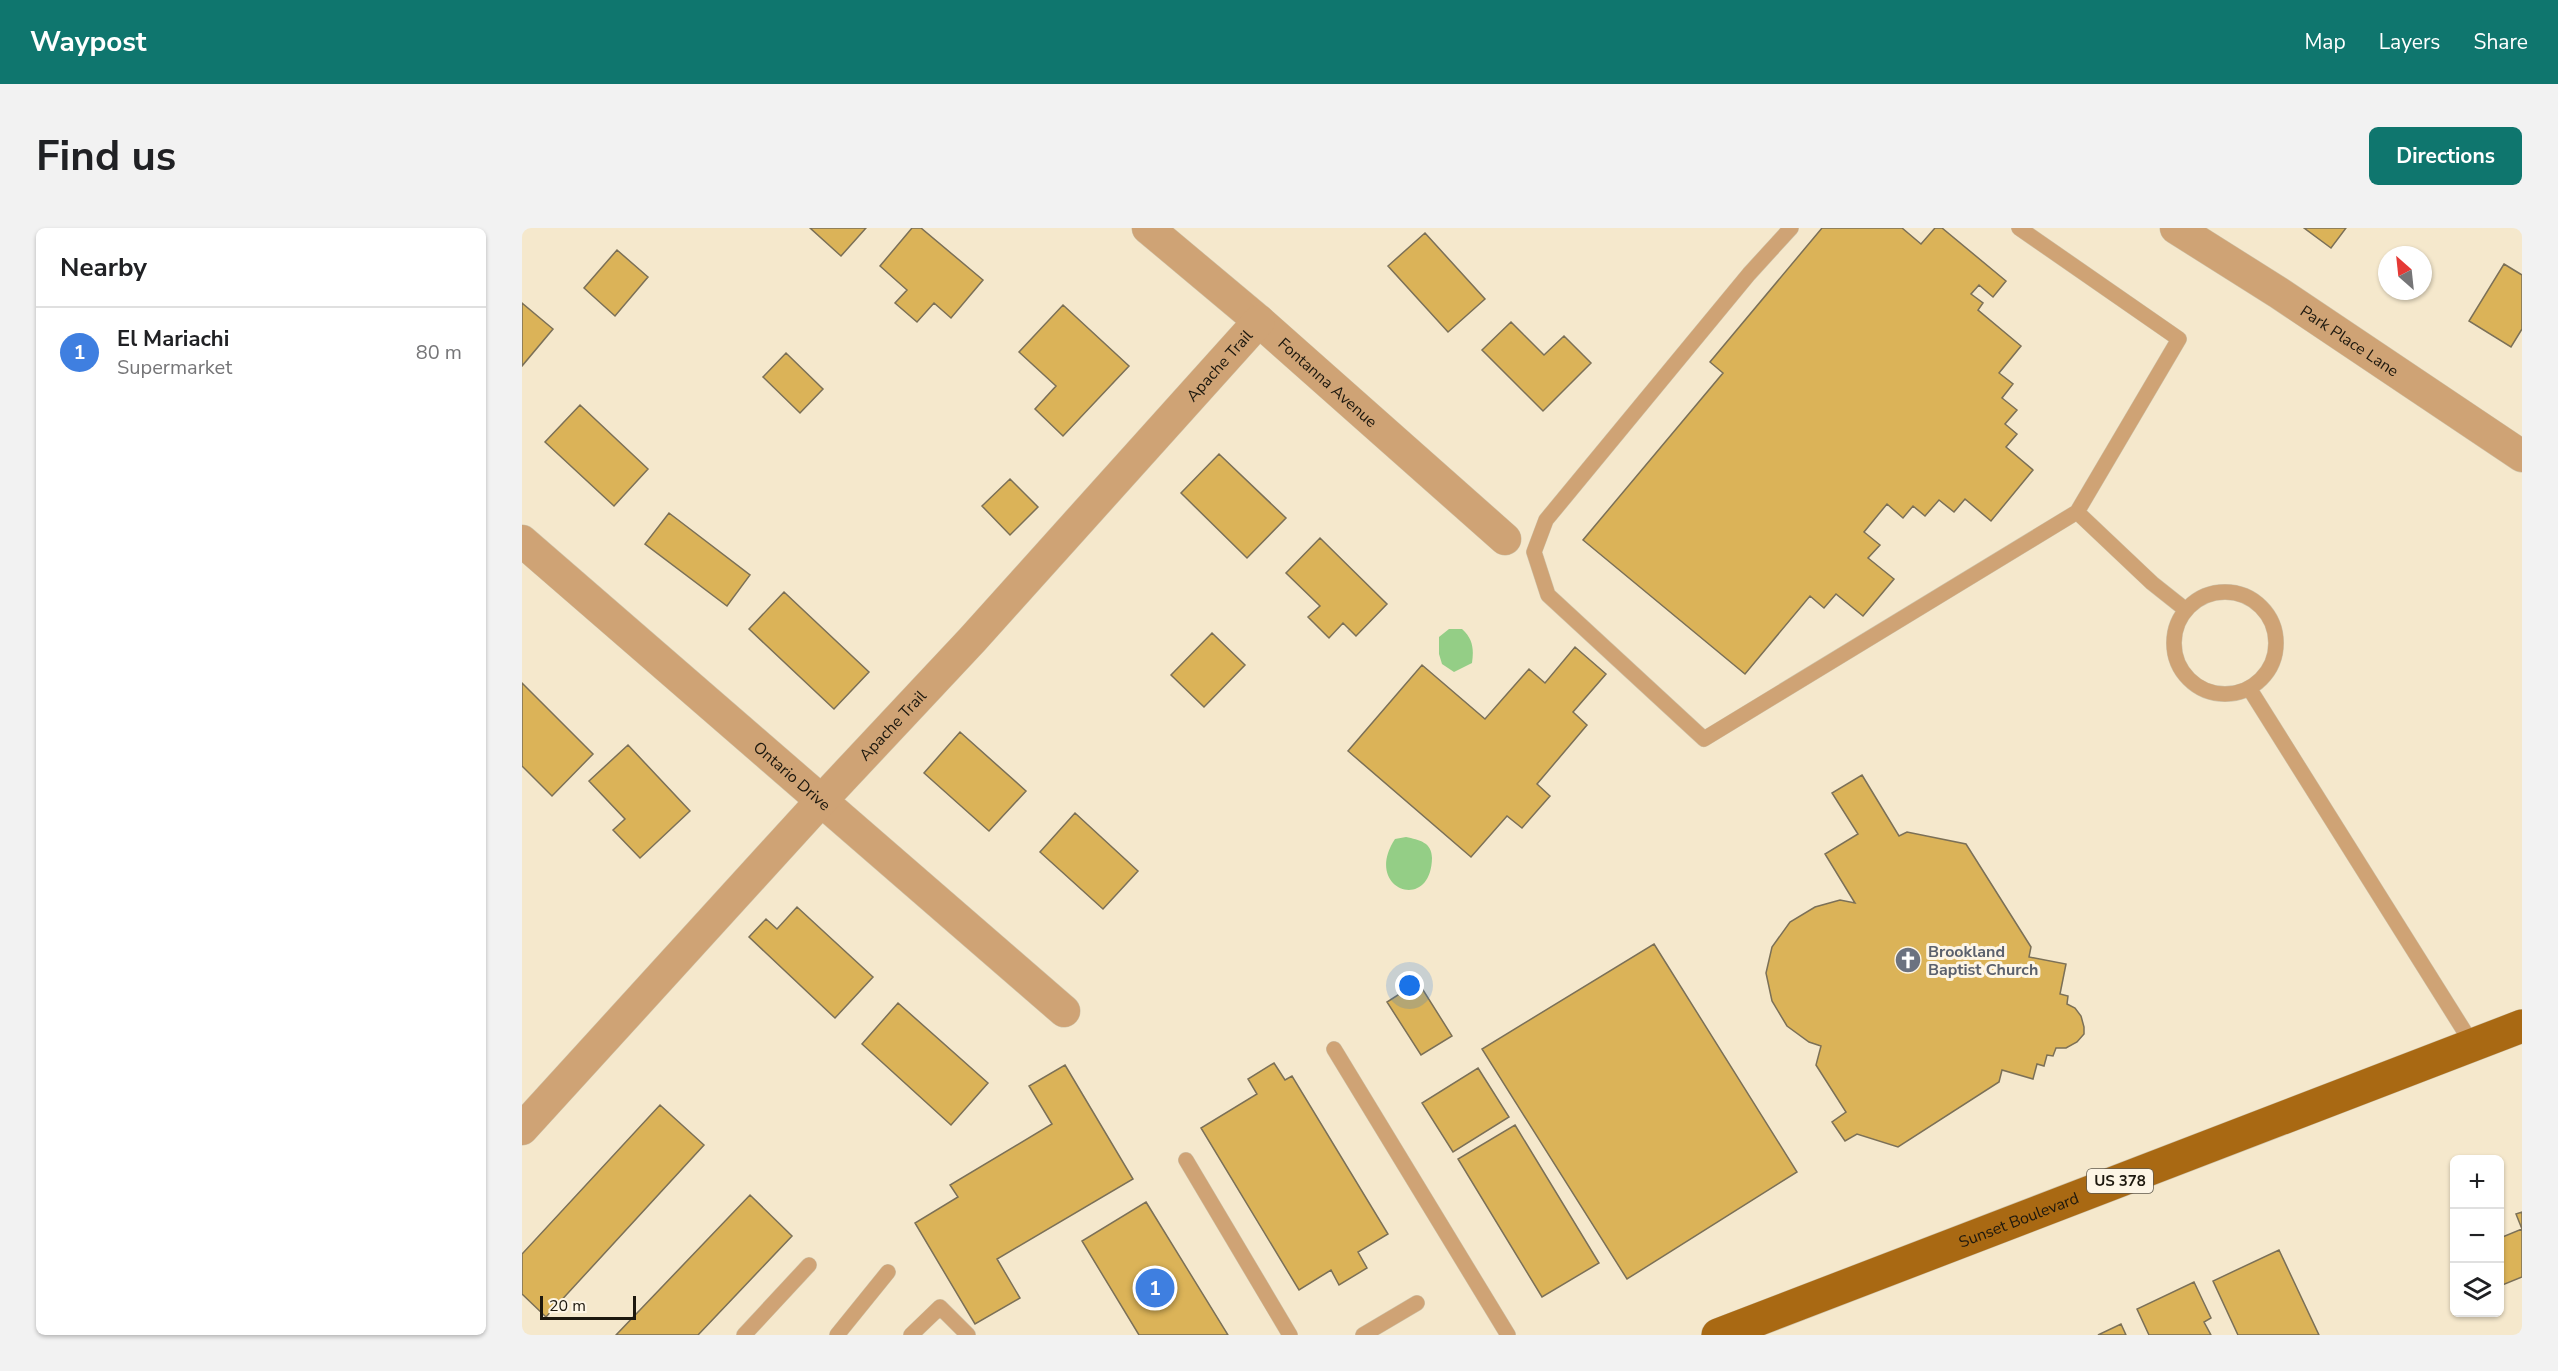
<!DOCTYPE html>
<html lang="en">
<head>
<meta charset="utf-8">
<style>
  :root { --surface:#fff; --page:#f2f2f2; --text:#202124; --muted:#757577; --line:#e0e0e0; --accent:#0f766e }
  body { margin:0; font-family:"Nunito Sans",sans-serif; background:var(--page); color:var(--text) }
  .controls { position:absolute; right:18px; bottom:18px; display:grid; overflow:hidden; border-radius:9px; box-shadow:0 2px 4px #0004 }
  .controls button { width:54px; height:54px; display:grid; place-items:center; padding:0; border:0; border-bottom:2px solid var(--line); background:var(--surface); color:var(--text); font:30px sans-serif }
  .compass { position:absolute; left:1856px; top:18px; width:54px; height:54px; border-radius:50%; background:var(--surface); box-shadow:0 2px 4px #0004; rotate:333deg }
  .scale { position:absolute; left:18px; bottom:15px; width:96px; box-sizing:border-box; padding-left:6px; border:3px solid #1d180e; border-top:0; font-size:16px; line-height:21px; white-space:nowrap; color:#1d180e; -webkit-text-stroke:4px #fdf5e5; paint-order:stroke }
  .you { position:absolute; left:888px; top:758px; width:21px; height:21px; margin:-15px; border:4px solid #fff; border-radius:50%; background:#1a73e8; box-shadow:0 0 0 9px #1a73e833 }
  .badge { display:grid; place-items:center; width:39px; height:39px; border-radius:50%; background:var(--accent); color:#fff; font-size:20px; font-weight:700 }
  .pin { position:absolute; translate:-50% -50%; border:3px solid #fff; box-shadow:0 2px 6px #0006 }
  .list { margin:0; padding:0; list-style:none }
  h2 { display:flex; justify-content:space-between; align-items:center; height:78px; margin:0; padding:0 24px; font-size:26px }
  h2 small { font-size:20px; font-weight:400; color:var(--muted) }
  .list li { display:grid; grid-template-columns:39px 1fr auto; gap:18px; align-items:center; box-sizing:border-box; height:90px; padding:0 24px; border-top:2px solid var(--line) }
  .list b { display:block; font-size:22px; white-space:nowrap }
  .list p { margin:0; font-size:20px; white-space:nowrap; color:var(--muted) }
  .list em { font-size:20px; font-style:normal; color:var(--muted) }
  .icon { flex:none; width:33px; height:33px; fill:none; stroke:currentColor; stroke-width:2; stroke-linecap:round; stroke-linejoin:round }
  .map { position:relative; flex:none; width:2000px; height:1107px; overflow:hidden; border-radius:9px }
  header { display:flex; align-items:center; gap:36px; box-sizing:border-box; height:84px; padding:0 30px; background:var(--accent); color:#fff }
  header strong { font-size:28px }
  nav { display:flex; gap:33px; margin-inline-start:auto; font-size:21px }
  .intro { display:flex; align-items:center; justify-content:space-between; box-sizing:border-box; height:144px; padding:0 36px }
  h1 { margin:0; font-size:42px }
  .button { padding:15px 27px; border-radius:9px; background:var(--accent); color:#fff; font-size:21px; font-weight:700 }
  main { display:flex; gap:36px; padding:0 36px }
  aside { flex:1; background:var(--surface); border-radius:9px; box-shadow:0 2px 4px #0004 }
  .map>svg:first-child { display:block }
  .green { fill:#94ce86 }
  .building { fill:#dbb358; stroke:#7b7057; stroke-width:1.5 }
  .lines { fill:none; stroke-linecap:round; stroke-linejoin:round }
  .service-casing { stroke:#cec3aa; stroke-width:16 }
  .minor-casing { stroke:#cec3aa; stroke-width:33 }
  .primary-casing { stroke:#cec3aa; stroke-width:34 }
  .service { stroke:#cfa375; stroke-width:15 }
  .minor { stroke:#cfa375; stroke-width:32 }
  .primary { stroke:#a96913; stroke-width:33 }
  .labels { text-anchor:middle; stroke-width:6; stroke-linejoin:round; paint-order:stroke }
  .shield { fill:#fdf5e5; stroke:#605a4e; stroke-width:1.5 }
  .shield-label { font-size:15px; font-weight:bold; fill:#1d180e }
  .street-label { font-size:16px; fill:#1d180e; stroke:#fdf5e5 }
  .worship-label { font-size:16px; font-weight:bold; fill:#5b616d; stroke:#fdf5e5; text-anchor:start }
</style>
</head>
<body>
<header>
<strong>Waypost</strong>
<nav><a>Map</a><a>Layers</a><a>Share</a></nav>
</header>
<div class="intro"><h1>Find us</h1><a class="button">Directions</a></div>
<main>
<aside>
<h2>Nearby<small></small></h2>
<ul class="list">
<li><span class="badge" style="background:#3f7fe0">1</span><div><b>El Mariachi</b><p>Supermarket</p></div><em>80 m</em></li>
</ul>
</aside>
<div class="map">
<svg width="2000" height="1107" viewBox="0 0 2000 1107">
  <rect width="100%" height="100%" fill="#f5e8cc"/>
  <!-- green -->
  <path class="green" d="M 927,401 L 940,401 C 951,411 952,421 950,435 L 932,444 L 920,436 L 917,426 L 917,409 Z
    M 884,609 C 897,612 910,614 910,630 C 909,686 840,661 873,611 Z"/>
  <!-- building -->
  <path class="building" d="M 288,0 L 344,0 L 319,28 Z
    M 390,0 L 399,0 L 461,52 L 429,90 L 412,75 L 395,94 L 373,75 L 385,62 L 358,38 Z
    M 1300,0 L 1380,0 L 1399,16 L 1413,0 L 1420,0 L 1484,53 L 1471,69 L 1457,57 L 1449,66 L 1461,75 L 1456,82 L 1499,118 L 1477,145 L 1491,156 L 1480,170 L 1495,182 L 1483,196 L 1495,206 L 1484,219 L 1511,242 L 1469,293 L 1443,271 L 1432,284 L 1417,272 L 1403,288 L 1391,278 L 1381,290 L 1365,276 L 1342,304 L 1358,317 L 1346,330 L 1372,351 L 1341,388 L 1314,366 L 1302,380 L 1288,368 L 1223,446 L 1061,312 L 1201,145 L 1188,134 Z
    M 1782,0 L 1824,0 L 1809,20 Z
    M 903,5 L 963,71 L 926,104 L 866,38 Z
    M 95,22 L 126,49 L 93,88 L 62,60 Z
    M 1982,36 L 2000,47 L 2000,101 L 1989,119 L 1947,93 Z
    M 0,75 L 31,101 L 0,138 Z
    M 541,77 L 607,138 L 541,208 L 513,181 L 534,158 L 497,124 Z
    M 989,94 L 1022,127 L 1042,108 L 1069,135 L 1021,183 L 960,122 Z
    M 264,125 L 301,161 L 278,185 L 241,149 Z
    M 58,177 L 126,241 L 92,278 L 23,214 Z
    M 697,226 L 764,290 L 725,330 L 659,265 Z
    M 488,251 L 516,279 L 488,307 L 460,278 Z
    M 147,285 L 228,347 L 205,378 L 123,316 Z
    M 798,310 L 865,376 L 834,408 L 821,395 L 807,410 L 786,389 L 798,378 L 764,345 Z
    M 262,364 L 347,444 L 312,481 L 227,401 Z
    M 690,405 L 723,437 L 682,479 L 649,447 Z
    M 1053,419 L 1084,446 L 1051,484 L 1065,497 L 1015,556 L 1028,568 L 1000,600 L 985,588 L 949,629 L 826,523 L 900,437 L 963,491 L 1007,441 L 1023,455 Z
    M 0,455 L 71,526 L 30,568 L 0,538 Z
    M 438,504 L 504,563 L 467,603 L 402,545 Z
    M 106,517 L 168,583 L 118,630 L 91,602 L 103,591 L 67,553 Z
    M 1340,547 L 1377,608 L 1385,604 L 1444,616 L 1509,719 L 1507,729 L 1544,736 L 1538,766 L 1546,768 L 1545,776 L 1553,780 L 1559,788 L 1562,799 L 1562,806 L 1555,814 L 1544,820 L 1534,820 L 1531,828 L 1525,827 L 1522,838 L 1515,836 L 1511,851 L 1480,842 L 1477,854 L 1376,919 L 1335,906 L 1323,913 L 1310,894 L 1324,884 L 1294,837 L 1299,818 L 1287,814 L 1265,798 L 1250,773 L 1244,745 L 1250,719 L 1268,694 L 1293,679 L 1318,672 L 1333,675 L 1303,626 L 1336,606 L 1310,565 Z
    M 553,585 L 616,643 L 581,681 L 518,624 Z
    M 275,679 L 351,749 L 313,790 L 227,709 L 244,691 L 255,701 Z
    M 1132,716 L 1275,944 L 1105,1051 L 960,821 Z
    M 896,754 L 930,808 L 899,827 L 865,774 Z
    M 376,775 L 466,855 L 429,897 L 340,816 Z
    M 752,835 L 763,852 L 770,848 L 866,1006 L 836,1024 L 845,1040 L 817,1057 L 809,1042 L 777,1062 L 679,900 L 735,866 L 726,851 Z
    M 543,837 L 611,951 L 475,1031 L 498,1070 L 453,1096 L 393,995 L 436,969 L 428,957 L 530,896 L 507,858 Z
    M 956,840 L 987,889 L 931,924 L 900,875 Z
    M 138,877 L 182,917 L 24,1089 L 0,1066 L 0,1026 Z
    M 993,897 L 1077,1035 L 1020,1069 L 936,931 Z
    M 228,967 L 270,1008 L 176,1107 L 94,1107 Z
    M 624,974 L 706,1107 L 617,1107 L 560,1013 Z
    M 2000,984 L 2000,1049 L 1978,1058 L 1978,1010 L 2000,1001 L 1994,986 Z
    M 1757,1022 L 1797,1107 L 1716,1107 L 1691,1053 Z
    M 1672,1054 L 1689,1090 L 1682,1094 L 1689,1107 L 1627,1107 L 1615,1081 Z
    M 1599,1096 L 1604,1107 L 1576,1107 Z"/>
  <g class="lines">
    <defs>
      <path id="service" d="M 1269,0 L 1227,46 L 1024,292 L 1012,324 L 1026,367 L 1182,511 L 1555,284
        M 1497,0 L 1657,111 L 1555,284 L 1630,355 L 1664,382
        M1652 415a51 51 0 1 1 102 0a51 51 0 1 1-102 0Z
        M 1727,460 L 1951,817
        M 812,821 L 986,1107
        M 664,932 L 768,1107
        M 222,1107 L 287,1037
        M 315,1107 L 366,1044
        M 389,1107 L 418,1079 L 446,1107
        M 841,1107 L 895,1075"/>
      <g id="minor">
        <path id="s1" d="M 626,0 L 737,93 L 983,311"/>
        <path id="s2" d="M 1654,0 L 1757,65 L 2000,228"/>
        <path id="s3" d="M 0,313 L 542,783"/>
        <path id="s4" d="M 0,901 L 300,572 L 450,412 L 737,93"/>
      </g>
      <g id="primary">
        <path id="s5" d="M 1196,1107 L 2000,798"/>
      </g>
    </defs>
    <!-- service casing -->
    <use href="#service" class="service-casing"/>
    <!-- minor casing -->
    <use href="#minor" class="minor-casing"/>
    <!-- primary casing -->
    <use href="#primary" class="primary-casing"/>
    <!-- service -->
    <use href="#service" class="service"/>
    <!-- minor -->
    <use href="#minor" class="minor"/>
    <!-- primary -->
    <use href="#primary" class="primary"/>
  </g>
  <!-- icons -->
  <defs>
    <symbol id="church-disc" viewBox="-11 -11 22 22"><circle r="9.5" fill="#6b7280" stroke="#fdf5e5"/><path d="M-1.2-6h2.4v3.5h3.3v2.4h-3.3V6h-2.4V-.1h-3.3v-2.4h3.3Z" fill="#fff"/></symbol>
  </defs>
  <g fill-rule="evenodd">
    <use href="#church-disc" x="1371" y="717" width="30" height="30"/>
  </g>
  <g class="labels">
    <!-- shield labels -->
    <rect class="shield" x="1565" y="941" width="66" height="24" rx="4.5"/>
    <g class="shield-label">
      <text x="1598" y="958">US 378</text>
    </g>
    <!-- street labels -->
    <g class="street-label">
      <text dy="6" stroke="none"><textPath href="#s2" startOffset="207">Park Place Lane</textPath></text>
      <text dy="6" stroke="none"><textPath href="#s4" startOffset="1034">Apache Trail</textPath></text>
      <text dy="6" stroke="none"><textPath href="#s1" startOffset="237">Fontanna Avenue</textPath></text>
      <text dy="6" stroke="none"><textPath href="#s4" startOffset="548">Apache Trail</textPath></text>
      <text dy="6" stroke="none"><textPath href="#s3" startOffset="358">Ontario Drive</textPath></text>
      <text dy="6" stroke="none"><textPath href="#s5" startOffset="322">Sunset Boulevard</textPath></text>
    </g>
    <!-- worship labels -->
    <g class="worship-label">
      <text x="1406" y="729">Brookland<tspan x="1406" dy="18">Baptist Church</tspan></text>
    </g>
  </g>
</svg>
<div class="controls">
<button>+</button>
<button>−</button>
<button><svg class="icon" aria-label="layers" viewBox="0 0 24 24"><path d="M12 4l9 5-9 5-9-5zM3 14l9 5 9-5"/></svg></button>
</div>
<svg class="compass" viewBox="-18 -18 36 36"><path d="M0-13l5 13h-10z" fill="#e53935"/><path d="M0 13l5-13h-10z" fill="#757577"/></svg>
<div class="scale">20 m</div>
<div class="you"></div>
<div class="pin badge" style="left:633px;top:1060px;background:#3f7fe0">1</div>
</div>
</main>
</body>
</html>
